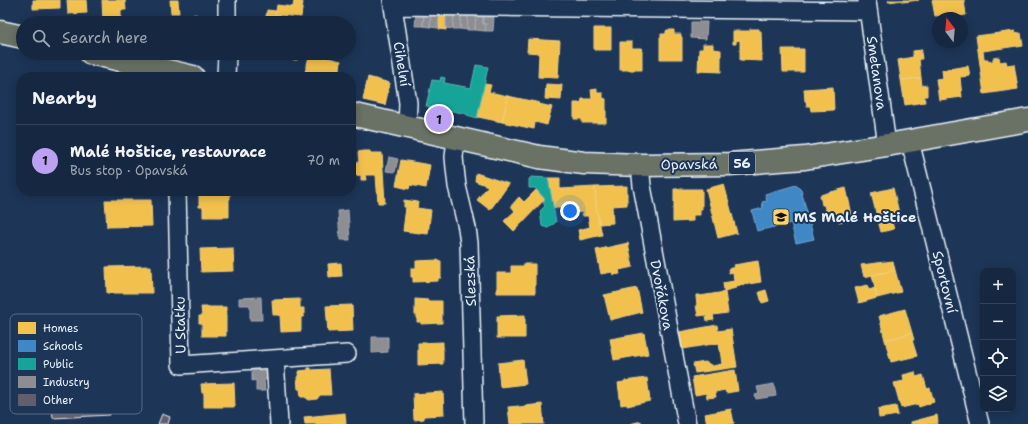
<!DOCTYPE html>
<html lang="en">
<head>
<meta charset="utf-8">
<style>
  :root { --surface:#162841; --page:#23344c; --text:#f1f3f6; --muted:#9ea6b1; --line:#35445a; --accent:#bca0f2 }
  body { margin:0; font-family:"Shantell Sans",sans-serif; background:var(--page); color:var(--text) }
  .controls { position:absolute; right:12px; bottom:12px; display:grid; overflow:hidden; border-radius:8px; box-shadow:0 2px 10px #0003 }
  .controls button { width:36px; height:36px; display:grid; place-items:center; padding:0; border:0; border-bottom:1px solid var(--line); background:var(--surface); color:var(--text); font:20px sans-serif }
  .compass { position:absolute; left:932px; top:12px; width:36px; height:36px; border-radius:50%; background:var(--surface); box-shadow:0 2px 10px #0003; rotate:344deg }
  .you { position:absolute; left:570px; top:211px; width:14px; height:14px; margin:-10px; border:3px solid #fff; border-radius:50%; background:#1a73e8; box-shadow:0 0 0 6px #1a73e833 }
  .badge { display:grid; place-items:center; width:26px; height:26px; border-radius:50%; background:var(--accent); color:#111; font-size:13px; font-weight:700 }
  .pin { position:absolute; translate:-50% -50%; border:2px solid #fff; box-shadow:0 1px 4px #0006 }
  .list { margin:0; padding:0; list-style:none }
  h2 { display:flex; justify-content:space-between; align-items:center; height:52px; margin:0; padding:0 16px; font-size:17px }
  h2 small { font-size:13px; font-weight:400; color:var(--muted) }
  .list li { display:grid; grid-template-columns:26px 1fr auto; gap:12px; align-items:center; box-sizing:border-box; height:72px; padding:0 16px; border-top:1px solid var(--line) }
  .list b { display:block; font-size:15px; white-space:nowrap }
  .list p { margin:0; font-size:13px; white-space:nowrap; color:var(--muted) }
  .list em { font-size:13px; font-style:normal; color:var(--muted) }
  .icon { flex:none; width:22px; height:22px; fill:none; stroke:currentColor; stroke-width:2; stroke-linecap:round; stroke-linejoin:round }
  .map { position:relative; flex:none; width:1028px; height:424px; overflow:hidden }
  .search { position:absolute; background:var(--surface); box-shadow:0 2px 10px #0003; left:16px; top:16px; width:340px; height:44px; display:flex; align-items:center; gap:10px; box-sizing:border-box; padding:0 14px; border-radius:22px; color:var(--muted); font-size:15px }
  .panel { position:absolute; background:var(--surface); box-shadow:0 2px 10px #0003; left:16px; top:72px; width:340px; height:124px; border-radius:16px }
  .map>svg:first-child { display:block }
  .homes { fill:#f2c14e; stroke:#efcf81 }
  .schools { fill:#3f88c5; stroke:#72a8d4 }
  .public { fill:#17a398; stroke:#56bab5 }
  .industry { fill:#8d8d92; stroke:#a8abb1 }
  .building { fill:#625e6e; stroke:#e8f1f8 }
  .lines { fill:none; stroke-linecap:round; stroke-linejoin:round }
  .minor-casing { stroke:#e8f1f8; stroke-width:20 }
  .primary-casing { stroke:#e8f1f8; stroke-width:25 }
  .minor { stroke:#1d3557; stroke-width:17 }
  .primary { stroke:#6b7165; stroke-width:22 }
  .labels { text-anchor:middle; stroke-width:4; stroke-linejoin:round; paint-order:stroke }
  .shield { fill:#1d3557; stroke:#abb9c8; stroke-width:1 }
  .shield-label { font-size:13px; font-weight:bold; fill:#e8f1f8 }
  .street-label { font-size:14px; fill:#e8f1f8; stroke:#1d3557 }
  .poi-label { font-size:14px; font-weight:bold; fill:#e8f1f8; stroke:#1d3557; text-anchor:start }
  .key { fill:#1d3557; stroke:#5a6d87; stroke-width:1 }
  .key-label { font-size:11px; fill:#e8f1f8 }
</style>
</head>
<body>
<div class="map">
<svg width="1028" height="424" viewBox="0 0 1028 424">
  <rect width="100%" height="100%" fill="#1d3557"/>
  <filter id="ink" filterUnits="userSpaceOnUse"><feTurbulence type="fractalNoise" baseFrequency=".025" numOctaves="2"/><feDisplacementMap in="SourceGraphic" scale="8" xChannelSelector="R" yChannelSelector="G"/><feConvolveMatrix kernelMatrix="1 2 1 2 8 2 1 2 1" color-interpolation-filters="sRGB"/></filter>
  <g filter="url(#ink)">
    <!-- homes -->
    <path class="homes" d="M 33,0 L 60,0 L 60,8 L 33,9 Z
      M 67,0 L 86,0 L 87,13 L 68,14 Z
      M 102,0 L 125,0 L 126,10 L 121,10 L 121,21 L 103,22 Z
      M 170,0 L 178,0 L 179,13 L 171,13 Z
      M 889,0 L 919,0 L 903,2 L 903,0 L 888,2 Z
      M 932,0 L 964,0 L 966,15 L 951,17 L 951,14 L 935,16 Z
      M 294,1 L 303,2 L 301,17 L 280,15 L 279,23 L 274,23 L 277,5 L 293,7 Z
      M 267,10 L 276,11 L 274,23 L 265,23 Z
      M 194,14 L 200,16 L 199,21 L 211,23 L 183,23 L 183,18 L 193,19 Z
      M 439,14 L 446,14 L 446,30 L 439,29 Z
      M 319,20 L 328,23 L 318,23 Z
      M 594,28 L 611,28 L 611,50 L 594,50 Z
      M 750,29 L 759,29 L 759,31 L 761,31 L 762,61 L 740,60 L 740,40 L 736,41 L 736,44 L 733,44 L 733,31 L 750,31 Z
      M 667,30 L 674,30 L 674,34 L 681,34 L 681,37 L 682,37 L 682,59 L 660,59 L 660,37 L 661,37 L 661,34 L 666,34 L 666,31 Z
      M 1015,31 L 1015,34 L 1021,33 L 1023,46 L 1017,47 L 1017,46 L 983,51 L 984,59 L 988,59 L 988,62 L 993,61 L 993,58 L 999,57 L 1000,62 L 1006,61 L 1007,65 L 1014,64 L 1018,89 L 984,94 L 976,36 Z
      M 528,39 L 560,41 L 558,78 L 538,77 L 539,53 L 527,52 Z
      M 620,42 L 632,42 L 632,48 L 642,48 L 642,70 L 620,70 Z
      M 703,44 L 713,44 L 713,49 L 721,50 L 721,72 L 698,71 L 699,49 L 703,49 Z
      M 782,49 L 804,49 L 804,72 L 783,72 Z
      M 922,50 L 922,51 L 921,52 L 922,59 L 919,59 L 921,78 L 901,80 L 898,60 L 913,57 L 913,51 Z
      M 246,53 L 270,53 L 269,58 L 246,55 Z
      M 274,53 L 298,53 L 297,60 L 273,58 Z
      M 310,53 L 316,53 L 315,55 L 341,61 L 339,77 L 304,76 Z
      M 968,66 L 970,76 L 960,77 L 962,97 L 939,100 L 936,79 L 943,78 L 942,70 Z
      M 368,77 L 390,83 L 385,105 L 363,100 Z
      M 921,78 L 922,86 L 927,85 L 927,96 L 924,96 L 925,102 L 905,105 L 901,80 Z
      M 484,84 L 491,85 L 489,92 L 508,96 L 502,122 L 478,117 L 477,118 Z
      M 546,84 L 562,85 L 561,100 L 545,99 Z
      M 833,87 L 834,110 L 811,111 L 810,106 L 807,106 L 806,101 L 805,101 L 804,89 Z
      M 597,89 L 597,93 L 603,93 L 603,98 L 606,99 L 606,123 L 582,123 L 582,119 L 574,119 L 574,103 L 581,103 L 582,99 L 592,99 L 591,90 Z
      M 508,96 L 540,103 L 539,104 L 552,107 L 547,125 L 535,122 L 534,129 L 502,122 Z
      M 363,151 L 370,151 L 370,153 L 382,153 L 385,203 L 378,203 L 376,175 L 365,175 L 366,180 L 361,180 L 361,175 L 352,176 L 351,163 L 359,162 L 358,152 Z
      M 401,160 L 430,165 L 426,188 L 410,185 L 409,189 L 396,186 Z
      M 476,173 L 509,184 L 490,210 L 477,200 L 488,186 L 475,181 Z
      M 548,178 L 560,178 L 560,189 L 595,187 L 596,206 L 602,235 L 580,240 L 578,230 L 590,227 L 588,216 L 583,216 L 582,212 L 575,213 L 575,208 L 554,208 Z
      M 724,184 L 737,233 L 718,238 L 706,189 Z
      M 627,186 L 627,205 L 612,206 L 613,223 L 599,224 L 596,206 L 595,187 Z
      M 846,188 L 853,219 L 839,222 L 837,214 L 830,216 L 829,211 L 826,212 L 824,205 L 822,205 L 820,195 Z
      M 893,188 L 901,221 L 892,223 L 894,229 L 881,232 L 871,193 Z
      M 674,189 L 702,189 L 702,209 L 700,209 L 700,215 L 693,215 L 693,221 L 673,222 L 673,208 L 674,209 Z
      M 536,190 L 545,199 L 514,231 L 504,221 L 515,211 L 511,206 L 519,197 L 524,202 Z
      M 199,191 L 230,191 L 230,199 L 229,199 L 229,217 L 203,217 L 203,207 L 199,207 Z
      M 105,200 L 151,200 L 152,226 L 107,227 Z
      M 404,200 L 418,202 L 417,208 L 431,210 L 428,234 L 403,231 L 406,207 L 404,207 Z
      M 628,243 L 633,267 L 619,270 L 620,274 L 613,275 L 612,272 L 601,274 L 596,250 Z
      M 233,248 L 234,271 L 201,272 L 200,249 Z
      M 438,260 L 438,261 L 441,261 L 441,278 L 438,278 L 438,281 L 413,282 L 413,277 L 411,277 L 411,268 L 416,268 L 416,261 Z
      M 758,261 L 761,282 L 736,286 L 736,288 L 724,291 L 723,283 L 734,281 L 733,272 L 729,273 L 728,269 L 735,267 L 734,265 Z
      M 893,261 L 895,270 L 864,277 L 861,265 Z
      M 341,263 L 342,276 L 329,277 L 328,264 Z
      M 524,264 L 535,264 L 535,293 L 497,293 L 497,273 L 511,273 L 511,266 L 524,266 Z
      M 151,266 L 152,293 L 107,293 L 106,267 Z
      M 895,270 L 901,292 L 877,298 L 872,275 Z
      M 867,285 L 869,290 L 875,288 L 877,298 L 859,303 L 855,288 Z
      M 637,288 L 642,312 L 610,320 L 604,295 Z
      M 766,290 L 769,301 L 762,303 L 759,292 Z
      M 725,292 L 728,313 L 713,315 L 714,320 L 707,321 L 706,315 L 698,316 L 696,305 L 697,305 L 696,297 L 696,295 L 700,295 L 700,296 Z
      M 300,299 L 300,308 L 304,308 L 304,317 L 301,317 L 301,331 L 281,332 L 280,315 L 273,315 L 272,300 Z
      M 415,299 L 428,300 L 428,301 L 442,301 L 442,323 L 421,324 L 421,322 L 417,322 L 417,315 L 415,315 Z
      M 352,305 L 353,331 L 328,332 L 326,306 Z
      M 201,307 L 226,307 L 226,336 L 202,336 L 202,323 L 199,323 L 199,316 L 202,316 Z
      M 905,309 L 912,333 L 885,340 L 879,316 Z
      M 525,315 L 525,338 L 497,338 L 497,316 Z
      M 717,325 L 718,331 L 731,329 L 737,367 L 695,373 L 693,364 L 705,362 L 713,366 L 722,364 L 719,343 L 682,349 L 679,332 Z
      M 644,333 L 648,354 L 614,360 L 610,339 Z
      M 912,333 L 914,340 L 912,340 L 917,356 L 891,362 L 885,340 Z
      M 443,342 L 443,364 L 418,365 L 418,343 Z
      M 523,360 L 526,384 L 500,387 L 498,363 Z
      M 308,368 L 311,368 L 311,370 L 329,369 L 331,395 L 320,395 L 317,399 L 309,400 L 305,397 L 301,397 L 300,389 L 298,389 L 297,377 L 299,377 L 299,371 L 308,370 Z
      M 735,370 L 738,391 L 726,393 L 725,390 L 715,392 L 716,397 L 707,398 L 706,393 L 695,395 L 692,377 Z
      M 915,372 L 916,377 L 923,375 L 927,389 L 930,388 L 934,402 L 919,407 L 918,404 L 901,408 L 894,383 L 904,381 L 903,375 Z
      M 647,378 L 650,401 L 627,406 L 627,404 L 621,405 L 618,383 L 624,382 L 624,381 Z
      M 234,383 L 235,407 L 204,407 L 204,393 L 202,393 L 201,384 Z
      M 443,392 L 444,415 L 424,416 L 424,419 L 414,420 L 413,394 Z
      M 542,404 L 544,424 L 510,424 L 508,407 L 519,406 L 519,408 L 525,407 L 525,406 Z
      M 896,406 L 898,415 L 879,418 L 878,409 Z
      M 731,409 L 734,423 L 731,424 L 707,424 L 705,414 Z
      M 345,413 L 346,424 L 305,424 L 304,417 Z
      M 937,415 L 938,422 L 937,422 L 937,424 L 911,424 L 911,422 Z
      M 641,421 L 641,424 L 630,424 Z"/>
    <!-- schools -->
    <path class="schools" d="M 796,185 L 801,190 L 814,239 L 796,243 L 791,223 L 757,231 L 752,211 L 763,208 L 762,202 L 767,201 L 765,194 Z"/>
    <!-- public -->
    <path class="public" d="M 476,65 L 488,67 L 477,118 L 467,115 L 467,114 L 434,107 L 433,110 L 429,109 L 429,106 L 426,106 L 432,80 L 440,81 L 441,77 L 445,78 L 444,83 L 471,88 Z
      M 531,177 L 548,178 L 556,222 L 548,228 L 542,226 L 540,211 L 545,206 L 543,202 L 545,199 L 535,188 L 529,188 L 529,179 L 530,179 Z"/>
    <!-- industry -->
    <path class="industry" d="M 416,14 L 424,14 L 423,26 L 415,26 Z
      M 424,14 L 431,14 L 430,27 L 423,26 Z
      M 431,14 L 439,14 L 438,28 L 430,27 Z
      M 446,14 L 454,14 L 453,29 L 446,28 Z
      M 454,14 L 461,15 L 460,29 L 453,29 Z
      M 461,15 L 468,15 L 467,30 L 460,29 Z
      M 468,15 L 476,15 L 475,30 L 467,30 Z
      M 476,17 L 483,17 L 483,24 L 486,24 L 485,31 L 475,30 Z
      M 483,17 L 494,17 L 493,31 L 485,31 L 486,24 L 483,24 Z
      M 691,22 L 707,22 L 706,39 L 691,38 Z
      M 389,157 L 398,159 L 395,172 L 386,171 Z
      M 348,210 L 350,240 L 340,240 L 338,211 Z
      M 261,297 L 262,320 L 250,320 L 250,305 L 239,305 L 239,298 Z
      M 372,337 L 388,337 L 388,352 L 372,353 Z
      M 252,370 L 266,370 L 267,380 L 264,380 L 265,391 L 256,391 L 256,380 L 252,381 Z
      M 774,384 L 776,396 L 756,399 L 755,395 L 759,394 L 757,387 Z"/>
    <!-- building -->
    <path class="building" d="M 110,406 L 110,415 L 53,418 L 52,408 Z
      M 162,414 L 170,417 L 168,424 L 158,424 Z"/>
    <g class="lines">
      <defs>
        <path id="minor" d="M 227,0 L 227,23
          M 392,0 L 408,103 L 407,128
          M 867,1 L 887,145
          M 393,6 L 868,11
          M 226,77 L 227,53
          M 456,139 L 454,157 L 455,168 L 457,186 L 467,228 L 469,243 L 474,424
          M 910,141 L 980,424
          M 640,165 L 642,186 L 687,424
          M 177,191 L 181,365 L 347,354
          M 275,359 L 279,424"/>
        <path id="primary" d="M 0,32 L 23,37
          M 91,53 L 193,77
          M 351,114 L 539,157 L 584,163 L 640,165 L 729,164 L 805,158 L 887,145 L 1028,120"/>
      </defs>
      <!-- minor casing -->
      <use href="#minor" class="minor-casing"/>
      <!-- primary casing -->
      <use href="#primary" class="primary-casing"/>
      <!-- minor -->
      <use href="#minor" class="minor"/>
      <!-- primary -->
      <use href="#primary" class="primary"/>
    </g>
  </g>
  <!-- icons -->
  <defs>
    <symbol id="school-square" viewBox="-11 -11 22 22"><rect x="-9" y="-9" width="18" height="18" rx="4" fill="#ffd166" stroke="#1d3557"/><path d="M0-5L7-2L0 1L-7-2ZM-4 1L0 2.5L4 1V4Q0 6-4 4Z" fill="#111"/></symbol>
  </defs>
  <g fill-rule="evenodd">
    <use href="#school-square" x="771" y="207" width="20" height="20"/>
  </g>
  <g class="labels">
    <!-- shield labels -->
    <rect class="shield" x="729" y="152" width="26" height="22" rx="3"/>
    <g class="shield-label">
      <text x="742" y="168">56</text>
    </g>
    <!-- street labels -->
    <g class="street-label">
      <text transform="translate(402 64) rotate(81)" y="5">Cihelní</text>
      <text transform="translate(877 73) rotate(82)" y="5">Smetanova</text>
      <text transform="translate(689 164) rotate(-1)" y="5">Opavská</text>
      <text transform="translate(470 281) rotate(-92)" y="5">Slezská</text>
      <text transform="translate(945 282) rotate(76)" y="5">Sportovní</text>
      <text transform="translate(662 295) rotate(79)" y="5">Dvořákova</text>
      <text transform="translate(180 325) rotate(-91)" y="5">U Statku</text>
    </g>
    <!-- poi labels -->
    <g class="poi-label">
      <text x="794" y="222">MS Malé Hoštice</text>
    </g>
  </g>
  <!-- legend -->
  <rect x="10" y="314" width="132" height="100" rx="6" class="key"/>
  <rect x="18" y="322" width="18" height="12" fill="#f2c14e"/>
  <rect x="18" y="340" width="18" height="12" fill="#3f88c5"/>
  <rect x="18" y="358" width="18" height="12" fill="#17a398"/>
  <rect x="18" y="376" width="18" height="12" fill="#8d8d92"/>
  <rect x="18" y="394" width="18" height="12" fill="#625e6e"/>
  <g class="key-label">
    <text x="43" y="332">Homes</text>
    <text x="43" y="350">Schools</text>
    <text x="43" y="368">Public</text>
    <text x="43" y="386">Industry</text>
    <text x="43" y="404">Other</text>
  </g>
</svg>
<div class="controls">
<button>+</button>
<button>−</button>
<button><svg class="icon" aria-label="locate" viewBox="0 0 24 24"><circle cx="12" cy="12" r="6"/><path d="M12 2v4M12 18v4M2 12h4M18 12h4"/></svg></button>
<button><svg class="icon" aria-label="layers" viewBox="0 0 24 24"><path d="M12 4l9 5-9 5-9-5zM3 14l9 5 9-5"/></svg></button>
</div>
<svg class="compass" viewBox="-18 -18 36 36"><path d="M0-13l5 13h-10z" fill="#e53935"/><path d="M0 13l5-13h-10z" fill="#9ea6b1"/></svg>
<div class="you"></div>
<div class="pin badge" style="left:439px;top:119px">1</div>
<div class="search"><svg class="icon" aria-label="search" viewBox="0 0 24 24"><circle cx="10" cy="10" r="6"/><path d="M15 15l6 6"/></svg>Search here</div>
<section class="panel">
<h2>Nearby<small></small></h2>
<ul class="list">
<li><span class="badge">1</span><div><b>Malé Hoštice, restaurace</b><p>Bus stop · Opavská</p></div><em>70 m</em></li>
</ul>
</section>
</div>
</body>
</html>
